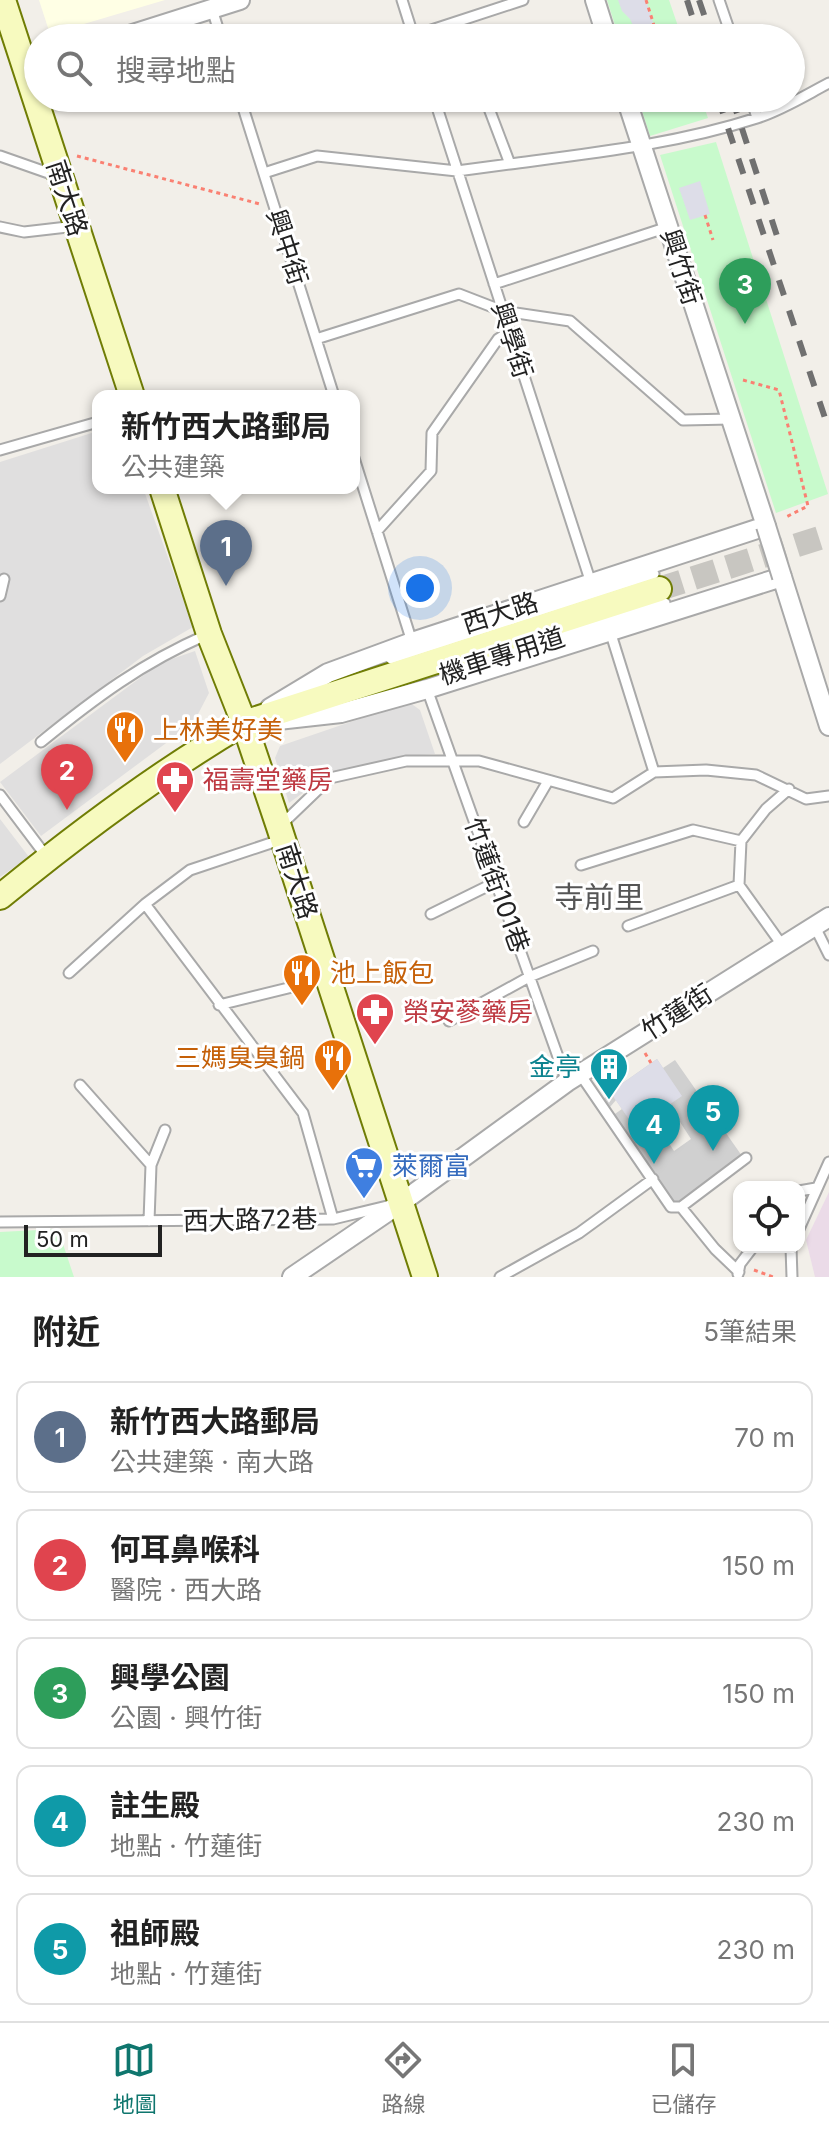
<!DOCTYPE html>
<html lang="zh-TW">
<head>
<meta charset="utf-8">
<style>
  :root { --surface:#fff; --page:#f2f2f2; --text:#222; --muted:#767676; --line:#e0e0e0; --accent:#0f766e }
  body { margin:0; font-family:Inter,"Noto Sans TC",sans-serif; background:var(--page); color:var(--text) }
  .controls { position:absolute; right:24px; bottom:24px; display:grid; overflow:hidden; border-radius:16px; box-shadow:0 2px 6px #0004 }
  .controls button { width:72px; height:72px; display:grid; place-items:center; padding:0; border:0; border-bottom:2px solid var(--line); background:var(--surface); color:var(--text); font:40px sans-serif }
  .scale { position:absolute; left:24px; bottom:20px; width:138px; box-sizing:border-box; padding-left:8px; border:4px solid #222; border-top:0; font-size:22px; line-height:28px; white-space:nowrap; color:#222; -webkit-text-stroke:6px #fff; paint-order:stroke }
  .you { position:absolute; left:420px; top:588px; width:28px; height:28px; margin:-20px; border:6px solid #fff; border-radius:50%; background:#1a73e8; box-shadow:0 0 0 12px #1a73e833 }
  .badge { display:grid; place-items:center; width:52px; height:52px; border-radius:50%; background:var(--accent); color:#fff; font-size:26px; font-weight:700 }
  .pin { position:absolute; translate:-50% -66px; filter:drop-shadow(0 2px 4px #0008) }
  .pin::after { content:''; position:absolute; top:42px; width:28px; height:24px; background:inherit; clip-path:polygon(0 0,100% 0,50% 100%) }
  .popup { position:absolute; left:92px; top:390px; width:268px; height:104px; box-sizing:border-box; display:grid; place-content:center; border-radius:16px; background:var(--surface); filter:drop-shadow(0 2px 6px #0005); font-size:26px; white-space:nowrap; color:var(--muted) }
  .popup b { font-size:30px; color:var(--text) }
  .popup::after { content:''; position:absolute; left:50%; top:100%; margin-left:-16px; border:16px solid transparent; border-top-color:var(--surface) }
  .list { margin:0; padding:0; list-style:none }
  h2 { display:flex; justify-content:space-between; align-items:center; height:104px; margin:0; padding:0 32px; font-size:34px }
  h2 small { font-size:26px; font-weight:400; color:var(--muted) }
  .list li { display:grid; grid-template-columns:52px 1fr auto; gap:24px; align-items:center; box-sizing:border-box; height:112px; margin:0 16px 16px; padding:0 16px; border:2px solid var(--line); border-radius:16px }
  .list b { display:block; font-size:30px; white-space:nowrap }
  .list p { margin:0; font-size:26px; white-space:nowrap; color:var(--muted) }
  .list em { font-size:26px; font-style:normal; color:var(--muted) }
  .icon { flex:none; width:44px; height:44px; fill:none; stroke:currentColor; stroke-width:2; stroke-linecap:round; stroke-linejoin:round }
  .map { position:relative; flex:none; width:829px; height:1277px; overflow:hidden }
  .search { position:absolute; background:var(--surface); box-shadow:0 2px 6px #0004; left:24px; right:24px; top:24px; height:88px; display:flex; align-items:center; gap:20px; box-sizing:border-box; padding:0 28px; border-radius:44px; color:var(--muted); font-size:30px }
  .sheet { height:744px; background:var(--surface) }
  nav { display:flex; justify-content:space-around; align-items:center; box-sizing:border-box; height:112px; border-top:2px solid var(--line); background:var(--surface); font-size:22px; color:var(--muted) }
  nav a { display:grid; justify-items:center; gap:4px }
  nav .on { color:var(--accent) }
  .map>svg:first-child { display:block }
  .residential { fill:#e0dfdf }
  .industrial { fill:#ebdbe8 }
  .education { fill:#ffffe5 }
  .religious { fill:#d0d0d0; fill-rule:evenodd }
  .park { fill:#c8facc }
  .plaza { fill:#dddde8 }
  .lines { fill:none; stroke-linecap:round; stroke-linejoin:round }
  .secondary-tunnel { stroke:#c8c6c1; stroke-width:24; stroke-dasharray:24 12; stroke-linecap:butt }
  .lane-casing { stroke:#a9a9a9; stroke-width:13 }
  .street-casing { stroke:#a9a9a9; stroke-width:22 }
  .secondary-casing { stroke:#707d05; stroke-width:28 }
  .path { stroke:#fa8072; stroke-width:3; stroke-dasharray:4 4; stroke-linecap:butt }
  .lane { stroke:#fff; stroke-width:9 }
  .street { stroke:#fff; stroke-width:18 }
  .secondary { stroke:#f7fabf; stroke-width:24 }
  .rail { stroke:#707070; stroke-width:6; stroke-dasharray:16 16; stroke-linecap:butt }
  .street-bridge-casing { stroke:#a9a9a9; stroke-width:22; stroke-linecap:butt }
  .street-bridge { stroke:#fff; stroke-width:18 }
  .labels { text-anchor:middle; stroke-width:6; stroke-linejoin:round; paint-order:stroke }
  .street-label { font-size:26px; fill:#222; stroke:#fff }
  .food-label { font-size:26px; fill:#c56008; stroke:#fff; text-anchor:start }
  .health-label { font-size:26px; fill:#be3a42; stroke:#fff; text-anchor:start }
  .culture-label { font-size:26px; fill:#0d838f; stroke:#fff; text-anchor:end }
  .shop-label { font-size:26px; fill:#366cbe; stroke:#fff; text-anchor:start }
  .quarter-label { font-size:30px; fill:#555; stroke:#fff }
</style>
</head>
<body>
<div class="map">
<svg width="829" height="1277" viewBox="0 0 829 1277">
  <rect width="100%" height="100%" fill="#f2efe9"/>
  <!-- residential -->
  <path class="residential" d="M 98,431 L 98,488 L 143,488 L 193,627 L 143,656 L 0,764 L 0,462 Z
    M 195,651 L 209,693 L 197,716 L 181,732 L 41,836 L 0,782 L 160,663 Z
    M 409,702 L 420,710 L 435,754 L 405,756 L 378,765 L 330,773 L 289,803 L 275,758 L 280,746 Z
    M 0,819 L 29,857 L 0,877 Z"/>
  <!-- industrial -->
  <path class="industrial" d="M 829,1192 L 829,1277 L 815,1277 L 806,1240 Z"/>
  <!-- education -->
  <path class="education" d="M 39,0 L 165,0 L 50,34 Z"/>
  <!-- religious -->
  <path class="religious" d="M 657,1059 L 663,1068 L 675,1060 L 742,1156 L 674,1205 L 612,1116 L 622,1109 L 616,1100 L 610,1107 L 603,1102 L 605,1097 L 612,1096 L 610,1092 ZM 680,1122 L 691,1139 L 674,1151 L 663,1134 Z"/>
  <!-- park -->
  <path class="park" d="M 607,0 L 669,0 L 682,38 L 619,38 Z
    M 638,98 L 701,98 L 708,118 L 650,136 Z
    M 716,142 L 828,494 L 776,513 L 660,155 Z
    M 58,1229 L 74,1277 L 0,1277 L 0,1232 Z"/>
  <!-- plaza -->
  <path class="plaza" d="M 618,0 L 646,0 L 658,38 L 634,38 L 636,32 L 630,19 L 622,11 Z
    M 700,181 L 710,214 L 690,220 L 679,188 Z
    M 657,1059 L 682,1096 L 635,1128 L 610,1092 Z"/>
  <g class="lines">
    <!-- secondary-tunnel -->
    <path class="secondary-tunnel" d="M 659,589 L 829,535"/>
    <defs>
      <path id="lane" d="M 402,0 L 414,38
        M 719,0 L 732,38
        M 212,9 L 221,38
        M 440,28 L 453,38
        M 413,36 L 523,0
        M 240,98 L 334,396
        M 434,98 L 591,583
        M 751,98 L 757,118
        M 0,156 L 57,176
        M 510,164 C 594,153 676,144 757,118 C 782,110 806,95 829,83
        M 264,173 L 317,156 L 457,171 L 510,164 L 485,98
        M 0,227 L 24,232 L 76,226
        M 494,284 L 668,227
        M 316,339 L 459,294 L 503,311 L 570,321 L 683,420 L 731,419
        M 0,450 L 98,422
        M 354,458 L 412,642
        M 377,531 L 431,471 L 432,433 L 498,339 L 509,332
        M 0,596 L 4,579
        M 610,631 L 654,772
        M 391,659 L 654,574
        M 460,669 L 665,603
        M 427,689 L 567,1082
        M 41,742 C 95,698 142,663 206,635
        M 0,795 L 46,856
        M 524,822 L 548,781
        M 741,841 L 739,885 L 782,945
        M 581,865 L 693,830 L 741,841 L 766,809 L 789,789
        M 145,904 L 303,1113 L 333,1219
        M 431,914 L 496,882
        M 628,926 L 739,885
        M 815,927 L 829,955
        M 69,973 L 145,904 L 190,870 L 274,842 L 279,827 L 330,778 L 406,761 L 479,761 L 613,798 L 654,772 L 706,770 L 756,775 L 806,799 L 829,796
        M 219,1005 L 325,979
        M 449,1021 L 529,977 L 593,951
        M 580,1074 L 671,1207 L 681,1207 L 715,1249 L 739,1272
        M 80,1085 L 151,1165 L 149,1221
        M 151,1165 L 165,1130
        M 799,1191 L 816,1188
        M 681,1207 L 746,1158
        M 0,1222 L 333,1219 L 387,1206
        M 799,1229 L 829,1162
        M 791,1247 L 792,1277
        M 738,1274 L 740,1264 L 753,1247
        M 500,1277 L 579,1233 L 653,1179"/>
      <path id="street" d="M 595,0 L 607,38
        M 120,38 L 240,0
        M 270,708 L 328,673 L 412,642 L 766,526 L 626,98
        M 278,720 L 341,713 L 427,689 L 782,577 L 829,726
        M 292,1277 L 402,1202 L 567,1082 L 829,917"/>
      <path id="secondary" d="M 3,0 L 132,396
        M 162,488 L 209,634 L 244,723 L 279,827 L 425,1277
        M 0,897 C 77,834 158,773 244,723 L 659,589"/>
    </defs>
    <!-- lane casing -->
    <use href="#lane" class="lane-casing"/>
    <!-- street casing -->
    <use href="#street" class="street-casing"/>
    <!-- secondary casing -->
    <use href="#secondary" class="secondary-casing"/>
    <!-- path -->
    <path class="path" d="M 646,0 L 658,38
      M 77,156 L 260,204
      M 705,215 L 713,240
      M 743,380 L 779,390 L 808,506 L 784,518
      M 645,1053 L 651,1063
      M 609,1074 L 616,1087
      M 754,1270 L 773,1277"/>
    <!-- lane -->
    <use href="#lane" class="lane"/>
    <!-- street -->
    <use href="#street" class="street"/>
    <!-- secondary -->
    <use href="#secondary" class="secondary"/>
    <!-- rail -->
    <path class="rail" d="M 687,0 L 699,38
      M 699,0 L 712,38
      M 718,98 L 829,430
      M 732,98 L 778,239"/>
    <defs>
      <path id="street-bridge" d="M 766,526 L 782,577"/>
    </defs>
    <!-- street-bridge casing -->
    <use href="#street-bridge" class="street-bridge-casing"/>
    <!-- street-bridge -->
    <use href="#street-bridge" class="street-bridge"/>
  </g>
  <!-- icons -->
  <defs>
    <symbol id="restaurant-pin" viewBox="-11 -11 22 30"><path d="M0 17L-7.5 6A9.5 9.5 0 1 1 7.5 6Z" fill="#e8710a" stroke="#fff"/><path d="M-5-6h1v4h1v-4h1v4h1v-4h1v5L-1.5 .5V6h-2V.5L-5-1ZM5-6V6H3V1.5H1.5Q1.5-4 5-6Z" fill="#fff"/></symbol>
    <symbol id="pharmacy-pin" viewBox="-11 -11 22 30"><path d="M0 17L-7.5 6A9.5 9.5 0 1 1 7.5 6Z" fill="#e0444e" stroke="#fff"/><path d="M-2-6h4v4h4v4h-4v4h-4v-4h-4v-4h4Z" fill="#fff"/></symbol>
    <symbol id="building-pin" viewBox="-11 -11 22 30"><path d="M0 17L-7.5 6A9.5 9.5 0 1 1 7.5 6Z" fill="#0f9aa8" stroke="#fff"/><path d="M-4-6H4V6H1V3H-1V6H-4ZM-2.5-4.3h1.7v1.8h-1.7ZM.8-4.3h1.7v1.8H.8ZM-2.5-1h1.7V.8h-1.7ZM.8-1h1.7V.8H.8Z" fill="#fff"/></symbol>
    <symbol id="supermarket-pin" viewBox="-11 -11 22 30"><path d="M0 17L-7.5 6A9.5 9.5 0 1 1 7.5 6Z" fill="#3f7fe0" stroke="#fff"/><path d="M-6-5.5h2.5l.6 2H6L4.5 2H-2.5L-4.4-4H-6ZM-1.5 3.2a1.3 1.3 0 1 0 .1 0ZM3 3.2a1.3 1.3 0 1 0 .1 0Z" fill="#fff"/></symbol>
  </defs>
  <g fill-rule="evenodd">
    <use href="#restaurant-pin" x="103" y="708" width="44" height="60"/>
    <use href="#pharmacy-pin" x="153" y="758" width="44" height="60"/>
    <use href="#restaurant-pin" x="280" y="951" width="44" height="60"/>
    <use href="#pharmacy-pin" x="353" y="990" width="44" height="60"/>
    <use href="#restaurant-pin" x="311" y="1036" width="44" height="60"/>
    <use href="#building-pin" x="587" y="1045" width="44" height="60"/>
    <use href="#supermarket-pin" x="342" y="1144" width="44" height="60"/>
  </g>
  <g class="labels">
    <!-- street labels -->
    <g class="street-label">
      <text transform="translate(67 198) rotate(72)" y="9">南大路</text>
      <text transform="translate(287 247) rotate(72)" y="9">興中街</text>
      <text transform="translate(681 267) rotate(72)" y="9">興竹街</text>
      <text transform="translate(512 340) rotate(72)" y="9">興學街</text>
      <text transform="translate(500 613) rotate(-18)" y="9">西大路</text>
      <text transform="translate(502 656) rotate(-18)" y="9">機車專用道</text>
      <text transform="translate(297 881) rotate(72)" y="9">南大路</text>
      <text transform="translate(497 885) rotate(70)" y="9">竹蓮街101巷</text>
      <text transform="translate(677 1012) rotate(-33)" y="9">竹蓮街</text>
      <text transform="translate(250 1220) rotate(-1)" y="9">西大路72巷</text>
    </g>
    <!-- food labels -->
    <g class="food-label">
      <text x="153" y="739">上林美好美</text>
      <text x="330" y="982">池上飯包</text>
      <text x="305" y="1067" text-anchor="end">三媽臭臭鍋</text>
    </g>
    <!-- health labels -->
    <g class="health-label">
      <text x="203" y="789">福壽堂藥房</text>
      <text x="403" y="1021">榮安蔘藥房</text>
    </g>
    <!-- culture labels -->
    <g class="culture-label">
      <text x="581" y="1076">金亭</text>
    </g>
    <!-- shop labels -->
    <g class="shop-label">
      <text x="392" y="1175">萊爾富</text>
    </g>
    <!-- quarter labels -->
    <g class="quarter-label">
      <text x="599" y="908">寺前里</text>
    </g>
  </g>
</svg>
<div class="controls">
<button><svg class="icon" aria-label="locate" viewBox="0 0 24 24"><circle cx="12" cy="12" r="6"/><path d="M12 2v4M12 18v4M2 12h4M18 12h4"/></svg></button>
</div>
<div class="scale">50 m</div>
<div class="you"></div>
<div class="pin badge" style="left:226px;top:586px;background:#5c6f8a">1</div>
<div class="popup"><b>新竹西大路郵局</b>公共建築</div>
<div class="pin badge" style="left:67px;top:810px;background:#e0444e">2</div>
<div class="pin badge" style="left:745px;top:324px;background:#2e9e5b">3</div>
<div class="pin badge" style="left:654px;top:1164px;background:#0f9aa8">4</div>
<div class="pin badge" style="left:713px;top:1151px;background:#0f9aa8">5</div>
<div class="search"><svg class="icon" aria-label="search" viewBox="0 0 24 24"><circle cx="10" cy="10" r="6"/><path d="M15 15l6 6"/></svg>搜尋地點</div>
</div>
<section class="sheet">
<h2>附近<small>5筆結果</small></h2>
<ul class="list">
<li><span class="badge" style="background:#5c6f8a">1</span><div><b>新竹西大路郵局</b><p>公共建築 · 南大路</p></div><em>70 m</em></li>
<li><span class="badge" style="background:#e0444e">2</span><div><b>何耳鼻喉科</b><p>醫院 · 西大路</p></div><em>150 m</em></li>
<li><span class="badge" style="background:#2e9e5b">3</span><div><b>興學公園</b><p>公園 · 興竹街</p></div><em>150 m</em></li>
<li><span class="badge" style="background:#0f9aa8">4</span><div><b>註生殿</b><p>地點 · 竹蓮街</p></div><em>230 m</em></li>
<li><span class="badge" style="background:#0f9aa8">5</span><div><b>祖師殿</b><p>地點 · 竹蓮街</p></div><em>230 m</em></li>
</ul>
</section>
<nav>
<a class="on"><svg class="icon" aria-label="map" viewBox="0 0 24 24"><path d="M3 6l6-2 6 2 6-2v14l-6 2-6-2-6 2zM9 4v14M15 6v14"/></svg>地圖</a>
<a><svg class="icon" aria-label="directions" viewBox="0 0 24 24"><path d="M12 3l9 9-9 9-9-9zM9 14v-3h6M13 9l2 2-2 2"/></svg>路線</a>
<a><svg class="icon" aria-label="saved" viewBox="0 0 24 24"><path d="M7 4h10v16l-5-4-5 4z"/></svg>已儲存</a>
</nav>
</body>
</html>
